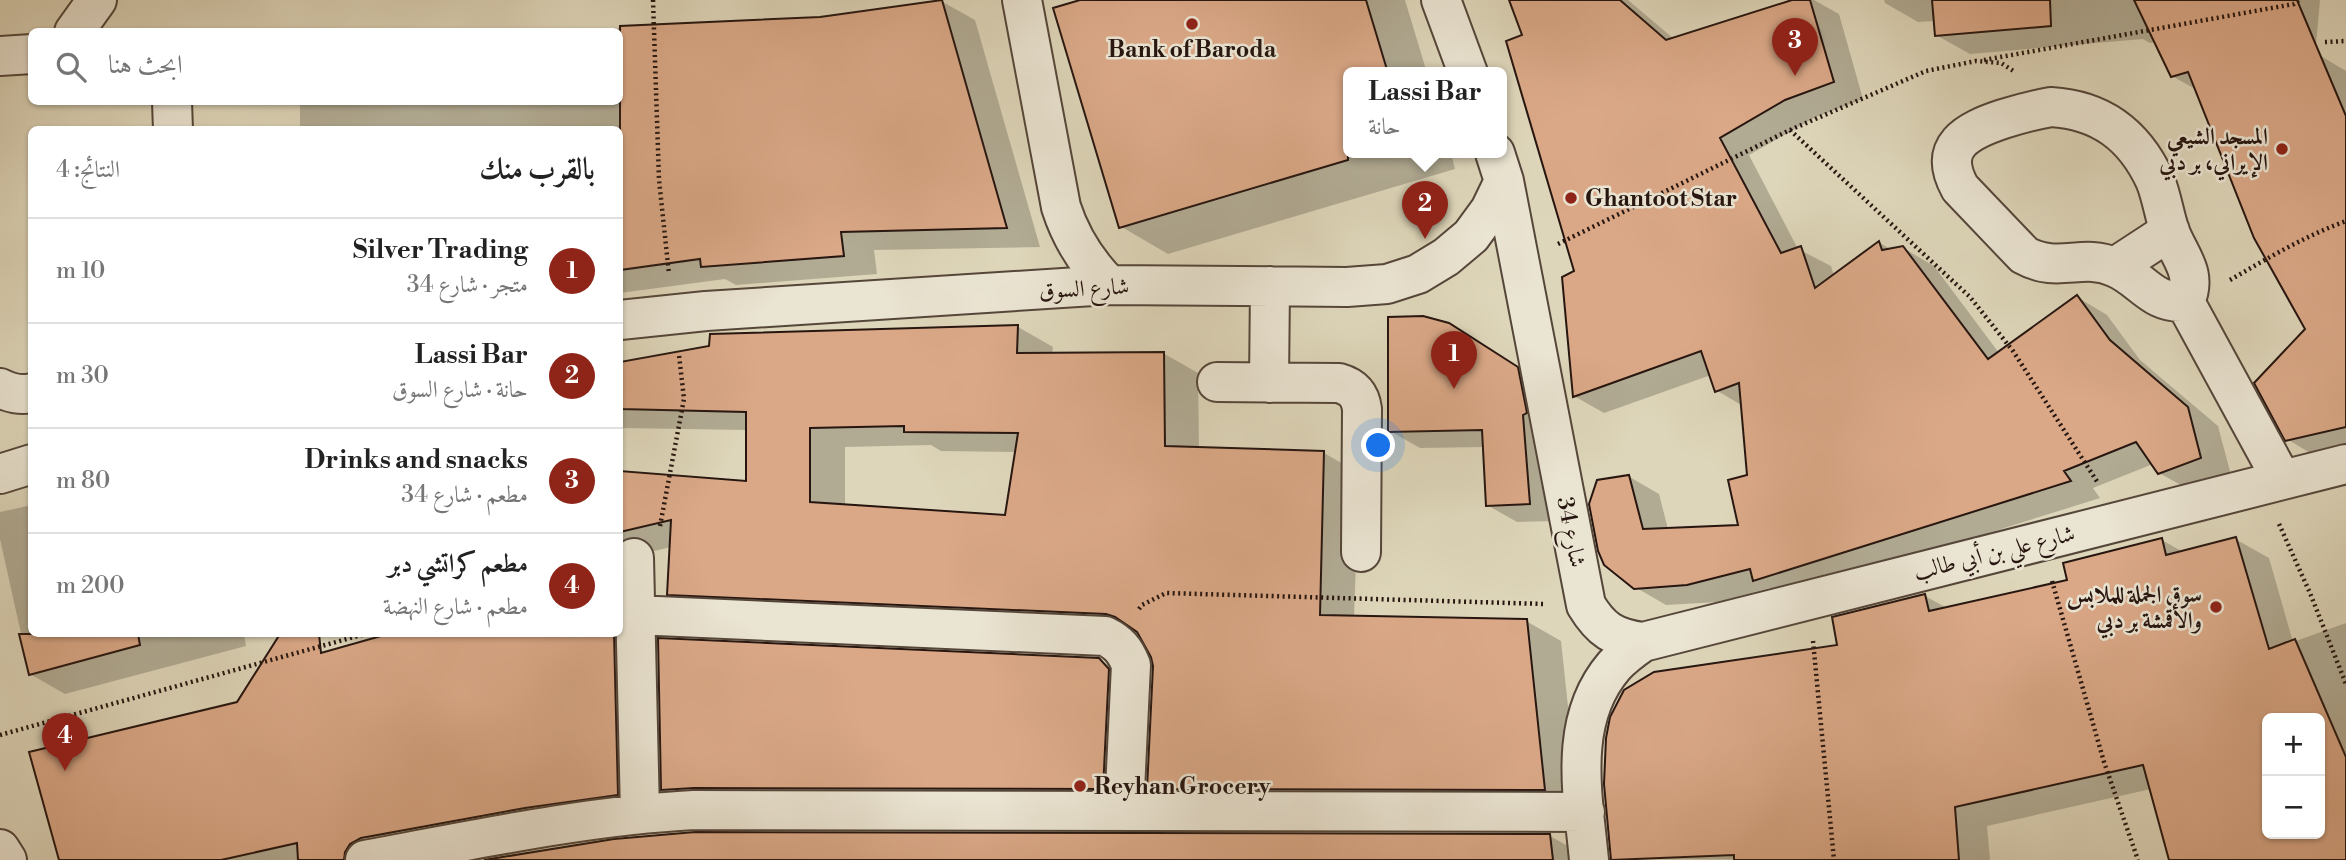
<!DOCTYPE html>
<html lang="ar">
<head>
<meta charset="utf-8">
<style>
  :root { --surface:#fff; --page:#f6f6f6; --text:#222; --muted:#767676; --line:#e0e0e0; --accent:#8f2418 }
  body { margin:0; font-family:"Libre Bodoni",Amiri,serif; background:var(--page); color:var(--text); direction:rtl }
  .controls { position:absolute; right:21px; bottom:21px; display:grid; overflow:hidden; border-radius:10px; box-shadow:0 2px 5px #0004 }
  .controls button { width:63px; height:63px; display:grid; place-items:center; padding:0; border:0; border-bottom:2px solid var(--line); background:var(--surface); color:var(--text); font:35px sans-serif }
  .you { position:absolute; left:1379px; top:446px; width:24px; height:24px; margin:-18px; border:5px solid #fff; border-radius:50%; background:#1a73e8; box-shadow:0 0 0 10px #1a73e833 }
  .badge { display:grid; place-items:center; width:46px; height:46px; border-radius:50%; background:var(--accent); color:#fff; font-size:23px; font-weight:700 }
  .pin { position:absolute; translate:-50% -58px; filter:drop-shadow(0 2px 4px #0008) }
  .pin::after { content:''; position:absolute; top:37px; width:24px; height:21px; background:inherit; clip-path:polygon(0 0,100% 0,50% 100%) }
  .popup { position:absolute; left:1343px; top:67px; width:164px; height:91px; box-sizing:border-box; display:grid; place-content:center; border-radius:10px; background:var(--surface); filter:drop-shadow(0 2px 5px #0005); font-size:23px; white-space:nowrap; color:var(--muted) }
  .popup b { font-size:26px; color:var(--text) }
  .popup::after { content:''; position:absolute; left:50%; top:100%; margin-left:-14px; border:14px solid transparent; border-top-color:var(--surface) }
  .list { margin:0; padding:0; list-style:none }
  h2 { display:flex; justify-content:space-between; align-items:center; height:91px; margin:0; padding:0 28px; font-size:30px }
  h2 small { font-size:23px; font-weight:400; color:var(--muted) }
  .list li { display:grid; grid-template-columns:46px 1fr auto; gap:21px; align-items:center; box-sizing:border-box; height:105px; padding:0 28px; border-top:2px solid var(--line) }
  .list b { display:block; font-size:26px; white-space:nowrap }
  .list p { margin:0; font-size:23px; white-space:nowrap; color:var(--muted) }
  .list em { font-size:23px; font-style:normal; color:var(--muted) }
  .icon { flex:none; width:38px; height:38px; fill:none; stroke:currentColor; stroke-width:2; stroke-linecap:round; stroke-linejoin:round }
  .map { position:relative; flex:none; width:2346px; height:860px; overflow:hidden; direction:ltr }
  .search { position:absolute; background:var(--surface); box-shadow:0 2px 5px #0004; left:28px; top:28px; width:595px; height:77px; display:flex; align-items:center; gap:18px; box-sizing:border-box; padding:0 24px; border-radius:10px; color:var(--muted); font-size:26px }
  .panel { position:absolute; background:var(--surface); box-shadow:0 2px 5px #0004; left:28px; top:126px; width:595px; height:511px; border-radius:10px; direction:rtl }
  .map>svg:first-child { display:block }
  .shadow { fill:#0003; fill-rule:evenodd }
  .building { fill:#daa887; stroke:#271610; stroke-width:2; fill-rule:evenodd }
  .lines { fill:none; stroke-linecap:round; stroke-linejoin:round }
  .minor-casing { stroke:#55463a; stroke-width:42 }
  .path { stroke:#271610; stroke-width:4.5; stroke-dasharray:2 3.5; stroke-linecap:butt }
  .minor { stroke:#eae4d2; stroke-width:38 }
  .poi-dot { fill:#8f2418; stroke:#eae4d2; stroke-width:2.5 }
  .labels { text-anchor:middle; stroke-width:5; stroke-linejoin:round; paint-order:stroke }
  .poi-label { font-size:23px; font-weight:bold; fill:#271610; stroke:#eae4d2; text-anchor:end }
  .street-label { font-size:23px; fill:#271610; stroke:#eae4d2 }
</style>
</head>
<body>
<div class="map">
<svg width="2346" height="860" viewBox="0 0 2346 860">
  <rect width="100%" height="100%" fill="#ded6ba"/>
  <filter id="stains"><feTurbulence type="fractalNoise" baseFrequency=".00286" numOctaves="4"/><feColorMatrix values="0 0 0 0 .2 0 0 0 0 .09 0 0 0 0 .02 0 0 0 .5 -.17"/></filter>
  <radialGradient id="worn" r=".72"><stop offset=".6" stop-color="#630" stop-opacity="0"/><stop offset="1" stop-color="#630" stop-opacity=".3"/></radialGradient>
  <!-- shadow -->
  <path class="shadow" d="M 1086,0 L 1405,0 L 1427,73 L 1348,73 L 1348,153 L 1451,153 L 1455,169 L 1168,254 L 1120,226 Z
    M 1511,0 L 1628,0 L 1674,39 L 1798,0 L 1814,0 L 1839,14 L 1863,99 L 1816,117 L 1749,155 L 1798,249 L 1831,266 L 1834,276 L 1880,243 L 1892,250 L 1903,248 L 1934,266 L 1999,353 L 2077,297 L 2107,315 L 2140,360 L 2218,426 L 2231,475 L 2190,490 L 2159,473 L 2153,464 L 2093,488 L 2100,498 L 1785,597 L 1770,588 L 1718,602 L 1666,605 L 1635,587 L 1628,476 L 1659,494 L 1668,529 L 1740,526 L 1749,477 L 1743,406 L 1716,390 L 1711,375 L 1604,413 L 1574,396 L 1576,272 L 1524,36 Z
    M 1884,0 L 2320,0 L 2315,56 L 2319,55 L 2346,71 L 2346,453 L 2320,459 L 2287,439 L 2307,329 L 2197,90 L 2172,76 L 2156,42 L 2150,43 L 2143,39 L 1970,54 L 1936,35 L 1935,21 L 1918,22 L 1885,3 Z
    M 941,1 L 975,20 L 1040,247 L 874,250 L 877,274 L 736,285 L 725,279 L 620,293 L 620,130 L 300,130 L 300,102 L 620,102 L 620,32 L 513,31 L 670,27 L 820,18 Z
    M 1449,324 L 1547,386 L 1559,521 L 1517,522 L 1487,505 L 1484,447 L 1420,448 L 1390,431 Z
    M 1018,327 L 1053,347 L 1052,354 L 1163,353 L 1198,373 L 1199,449 L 1324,453 L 1359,473 L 1354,618 L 1526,621 L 1561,641 L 1579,809 L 1184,808 L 1149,788 L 1155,666 L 1153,656 L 1139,633 L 703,614 L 669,594 L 671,547 L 620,559 L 620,473 L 747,483 L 747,430 L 620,428 L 620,364 L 711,347 ZM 931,445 L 941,451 L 1016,452 L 1006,517 L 845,506 L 845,447 Z
    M 32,505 L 32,634 L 244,634 L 246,646 L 65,694 L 30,674 L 0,539 L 0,512 Z
    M 2235,539 L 2269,558 L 2293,642 L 2346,623 L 2346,860 L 2170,860 L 2151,789 L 1987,826 L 1990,860 L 1612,859 L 1839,646 L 1925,596 L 1947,608 L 2070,581 L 2162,540 L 2183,552 ZM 2267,718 L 2320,718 L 2320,834 L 2267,834 Z
    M 394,634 L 620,634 L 651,814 L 399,857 L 365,837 L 365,834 L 321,860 L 61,860 L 238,703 L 257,673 Z
    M 1098,659 L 1133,679 L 1137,808 L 697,809 L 663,789 Z
    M 1550,836 L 1584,855 L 1584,860 L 493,860 Z"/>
  <!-- building -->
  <path class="building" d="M 942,0 L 1007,228 L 841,232 L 844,256 L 701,267 L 700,259 L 620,270 L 620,26 L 820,17 Z
    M 1080,0 L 1366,0 L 1388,73 L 1348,73 L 1348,160 L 1119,228 L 1053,8 Z
    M 1509,0 L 1620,0 L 1666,40 L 1792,0 L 1810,0 L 1834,82 L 1785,100 L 1720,138 L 1781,253 L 1801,246 L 1815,288 L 1879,241 L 1882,250 L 1903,246 L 1988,359 L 2077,295 L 2110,340 L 2188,407 L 2201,458 L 2158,474 L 2136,442 L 2064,471 L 2071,481 L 1753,581 L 1750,569 L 1687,585 L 1634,589 L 1604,565 L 1598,551 L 1589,504 L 1597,480 L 1629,475 L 1643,529 L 1738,525 L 1728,480 L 1747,475 L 1739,383 L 1715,392 L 1701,351 L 1573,397 L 1562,277 L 1574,271 L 1506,41 L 1522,35 Z
    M 1932,0 L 2050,0 L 2051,26 L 1935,36 Z
    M 2134,0 L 2297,0 L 2346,116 L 2346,427 L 2285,441 L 2254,383 L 2305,329 L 2254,238 L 2188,72 L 2171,77 Z
    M 1423,316 L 1449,323 L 1518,367 L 1527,413 L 1523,415 L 1530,504 L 1486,506 L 1482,430 L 1388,432 L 1388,317 Z
    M 1018,325 L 1017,353 L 1164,352 L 1165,446 L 1324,451 L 1320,615 L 1527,619 L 1545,790 L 1147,789 L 1153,666 L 1151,657 L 1137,632 L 1115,617 L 1106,614 L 667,595 L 671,520 L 620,532 L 620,471 L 746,481 L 746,412 L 620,409 L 620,362 L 709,346 L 710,334 ZM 904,426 L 904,432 L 1018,433 L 1005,515 L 810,502 L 810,428 Z
    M 2236,537 L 2269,649 L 2295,639 L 2346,757 L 2346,860 L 2169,860 L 2143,765 L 1955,807 L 1959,860 L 1734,860 L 1734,855 L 1611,860 L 1604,784 L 1606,738 L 1610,717 L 1624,690 L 1654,672 L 1837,645 L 1832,617 L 1925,594 L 1929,611 L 2067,580 L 2063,563 L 2162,538 L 2166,555 ZM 2267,718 L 2320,718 L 2320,834 L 2267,834 Z
    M 19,634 L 138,634 L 140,645 L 29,675 Z
    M 280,634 L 319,634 L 321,653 L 388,634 L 614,634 L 618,795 L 525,808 L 361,838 L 350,844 L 345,852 L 344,860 L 298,860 L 297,843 L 221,860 L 59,860 L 29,752 L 237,702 Z
    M 658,638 L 1099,658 L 1109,669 L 1103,789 L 694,788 L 661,790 Z
    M 695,832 L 1550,834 L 1553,860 L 484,860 L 614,839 Z"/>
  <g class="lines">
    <defs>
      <path id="minor" d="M 1022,0 L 1061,207 C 1071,238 1086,262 1109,285
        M 1441,0 L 1468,73
        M 74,32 L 97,0
        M 0,56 L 32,54
        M 172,102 L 173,130
        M 2051,107 C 2101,110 2134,135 2155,180 C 2162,197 2164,215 2170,232 C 2180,258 2198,273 2185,302 C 2151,304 2142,278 2114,267 C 2082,253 2058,274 2024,255 L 1960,188 C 1937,146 1967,131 2003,119 C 2019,114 2034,110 2051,107 Z
        M 1495,153 L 1504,181 L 1586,605 C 1601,630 1614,638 1643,642 L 2346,464
        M 2115,267 L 2170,231
        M 2185,302 L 2282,480
        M 620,320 L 706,311 L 1109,285 L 1347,287 L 1387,284 L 1418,274 L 1446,257 L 1471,236 L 1490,210 L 1504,181
        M 1217,382 L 1339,383 C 1353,387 1360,394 1362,409 L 1361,552
        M 1269,383 L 1270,286
        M 0,388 C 10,393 20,396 32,393
        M 0,474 L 32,464
        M 634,558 L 640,813
        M 635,615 L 1105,636 C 1119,643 1125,650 1131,665 L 1124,811
        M 0,849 L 7,860
        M 365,860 C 474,840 583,816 694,810 L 1585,812
        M 1589,860 C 1583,795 1567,721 1614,666 C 1622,657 1633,649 1643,642"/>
    </defs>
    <!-- minor casing -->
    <use href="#minor" class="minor-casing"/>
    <!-- path -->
    <path class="path" d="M 653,0 L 659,180 L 669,274
      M 2325,42 L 2346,41
      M 1984,60 L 2294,4 L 2299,0
      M 1790,130 L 1970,297 L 2013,351 L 2098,483
      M 1558,244 L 1790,130 L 1926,71 L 1976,61 L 2001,63 L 2015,72
      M 2230,280 C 2268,258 2305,236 2346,221
      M 2279,524 L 2310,593 L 2346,684
      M 660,526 L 684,399 L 679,355
      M 2052,581 L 2104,762 L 2138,860
      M 1139,609 L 1142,605 L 1166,593 L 1545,604
      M 1813,641 L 1834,860
      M 0,735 L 365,634"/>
    <!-- minor -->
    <use href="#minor" class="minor"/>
  </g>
  <!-- markers -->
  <g class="poi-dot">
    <circle cx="1192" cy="24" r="7"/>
    <circle cx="2282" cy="149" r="7"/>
    <circle cx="1571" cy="198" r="7"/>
    <circle cx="2216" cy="607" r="7"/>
    <circle cx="1080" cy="786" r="7"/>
  </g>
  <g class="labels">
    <!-- poi labels -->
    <g class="poi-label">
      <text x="1192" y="57" text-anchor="middle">Bank of Baroda</text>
      <text x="2268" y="144">المسجد الشيعي<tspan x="2268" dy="26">الإيراني، بر دبي</tspan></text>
      <text x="1585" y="206" text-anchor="start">Ghantoot Star</text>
      <text x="2202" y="602">سوق الجملة للملابس<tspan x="2202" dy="26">والأقمشة بر دبي</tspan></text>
      <text x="1094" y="794" text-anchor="start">Reyhan Grocery</text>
    </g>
    <!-- street labels -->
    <g class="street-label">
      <text transform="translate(1084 288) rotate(-3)" y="8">شارع السوق</text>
      <text transform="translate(1572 532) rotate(79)" y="8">شارع 34</text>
      <text transform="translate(1994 552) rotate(-14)" y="8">شارع علي بن أبي طالب</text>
    </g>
  </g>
  <rect width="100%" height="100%" filter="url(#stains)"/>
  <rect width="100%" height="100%" fill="url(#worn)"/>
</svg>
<div class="controls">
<button>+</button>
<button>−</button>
</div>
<div class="you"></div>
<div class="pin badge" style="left:1454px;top:389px">1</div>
<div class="pin badge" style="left:1425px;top:239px">2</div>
<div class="popup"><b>Lassi Bar</b>حانة</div>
<div class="pin badge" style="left:1795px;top:76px">3</div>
<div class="pin badge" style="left:65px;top:771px">4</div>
<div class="search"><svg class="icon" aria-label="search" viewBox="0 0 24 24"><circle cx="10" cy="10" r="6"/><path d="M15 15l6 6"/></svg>ابحث هنا</div>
<section class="panel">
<h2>بالقرب منك<small>النتائج: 4</small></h2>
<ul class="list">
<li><span class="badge">1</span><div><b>Silver Trading</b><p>متجر · شارع 34</p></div><em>10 m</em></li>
<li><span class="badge">2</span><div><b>Lassi Bar</b><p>حانة · شارع السوق</p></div><em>30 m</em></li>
<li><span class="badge">3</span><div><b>Drinks and snacks</b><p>مطعم · شارع 34</p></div><em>80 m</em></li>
<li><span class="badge">4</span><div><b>مطعم كراتشي دبر</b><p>مطعم · شارع النهضة</p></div><em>200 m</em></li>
</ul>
</section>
</div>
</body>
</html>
